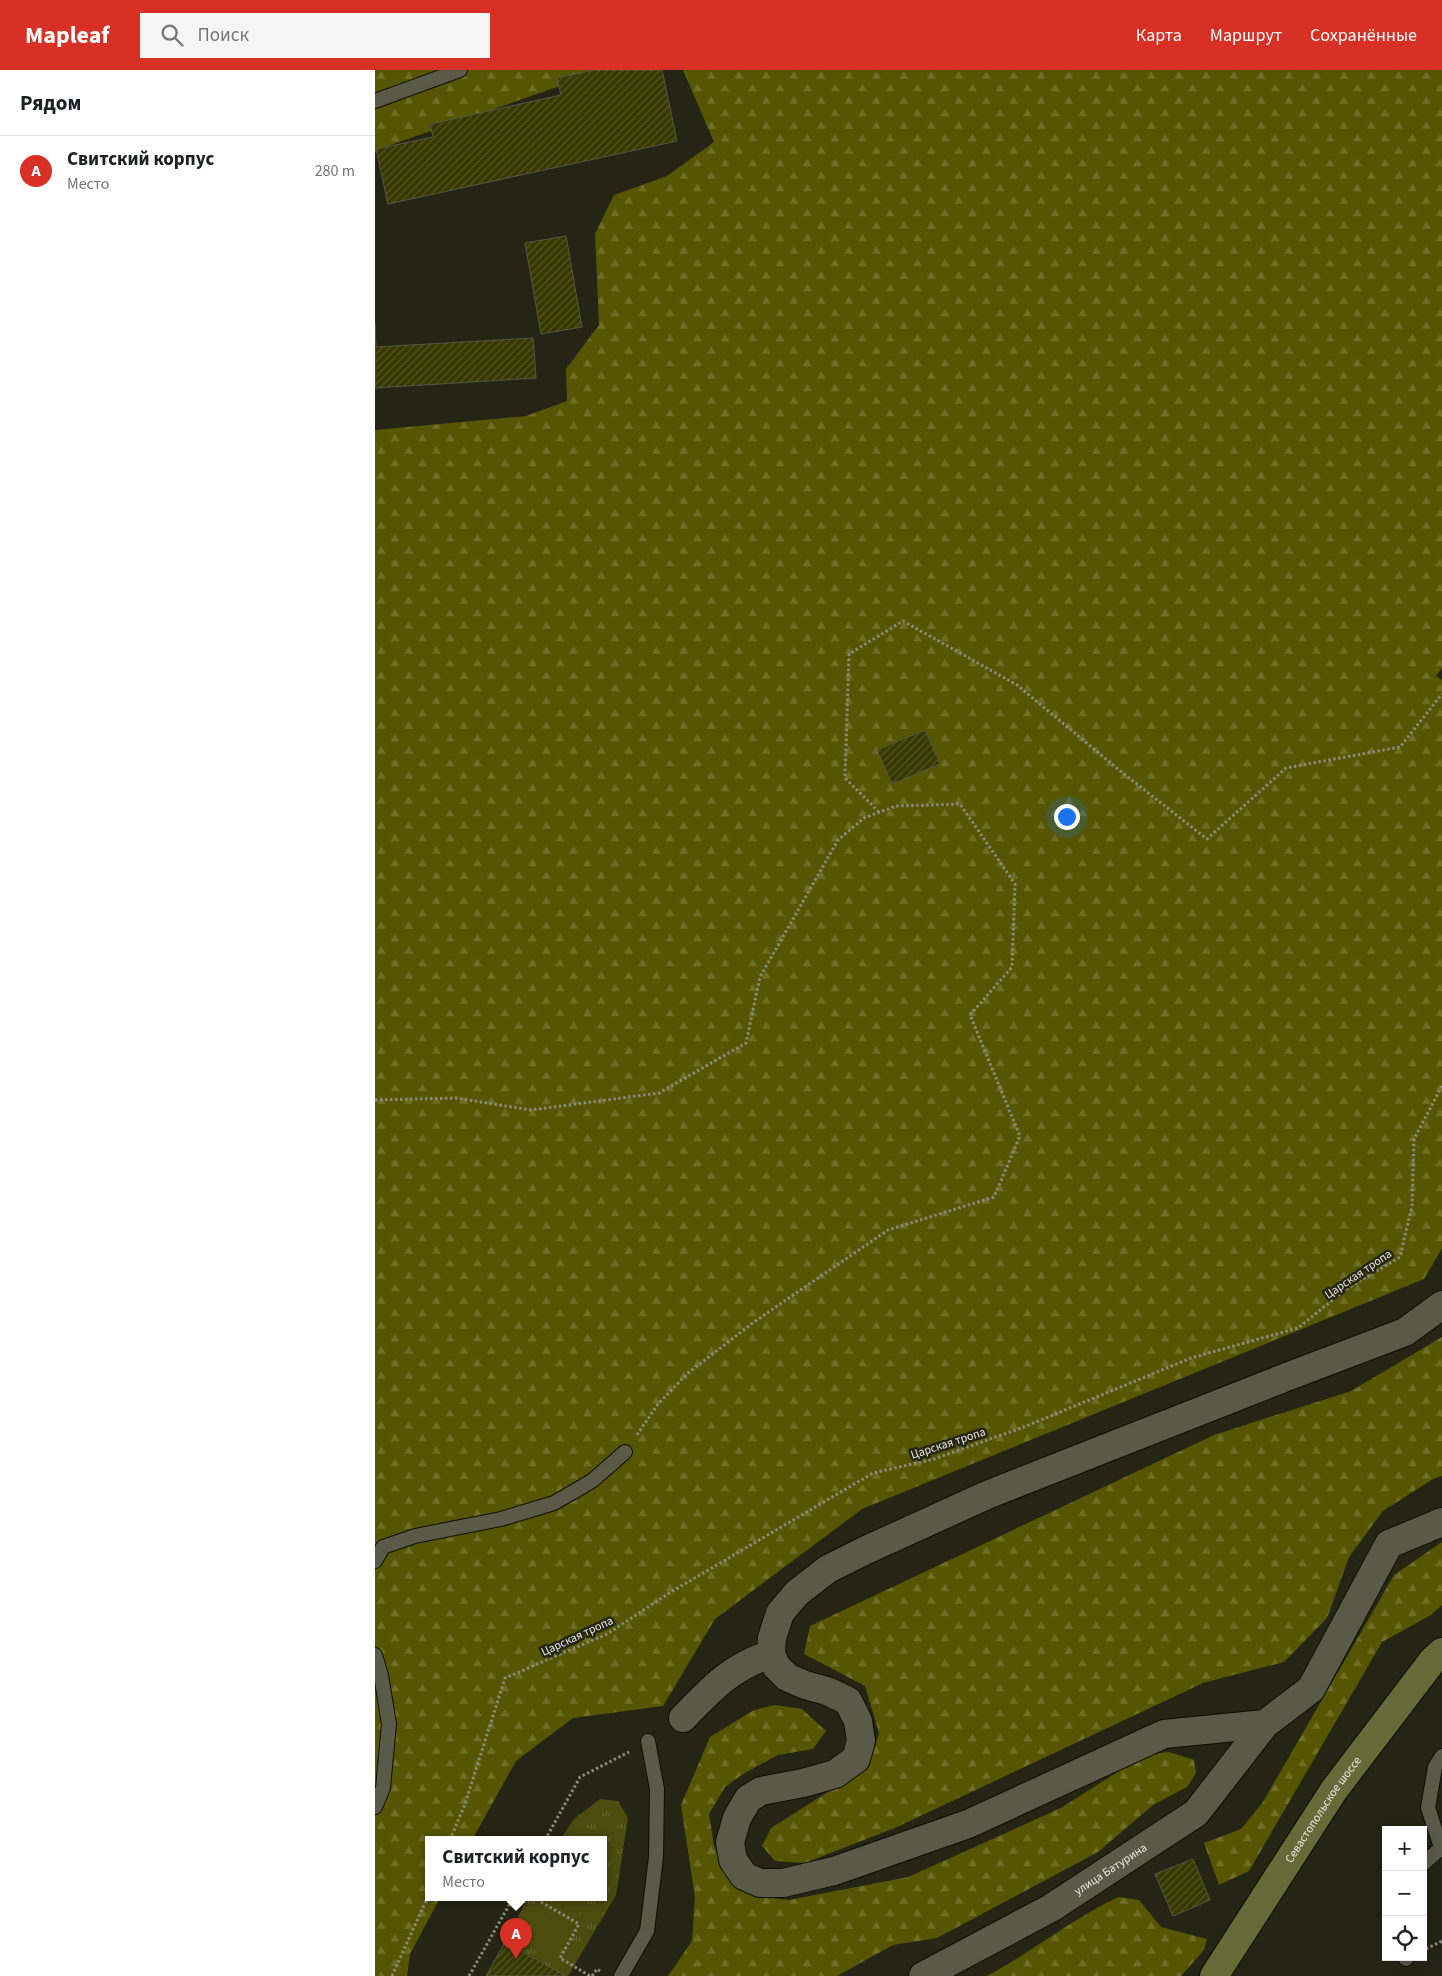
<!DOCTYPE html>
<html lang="ru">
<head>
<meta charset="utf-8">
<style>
  :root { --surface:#fff; --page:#f6f6f6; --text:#202124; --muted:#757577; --line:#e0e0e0; --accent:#d93025 }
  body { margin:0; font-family:"Source Sans 3",sans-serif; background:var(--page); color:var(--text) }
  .controls { position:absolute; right:15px; bottom:15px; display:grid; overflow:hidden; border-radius:0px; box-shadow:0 2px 12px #0003 }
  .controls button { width:45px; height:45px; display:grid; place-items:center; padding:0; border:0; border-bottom:1px solid var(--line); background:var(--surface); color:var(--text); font:25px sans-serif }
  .you { position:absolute; left:691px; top:746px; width:18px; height:18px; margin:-12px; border:4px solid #fff; border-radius:50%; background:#1a73e8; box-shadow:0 0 0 8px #1a73e833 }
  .badge { display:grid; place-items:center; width:32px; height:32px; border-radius:50%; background:var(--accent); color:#fff; font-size:16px; font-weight:700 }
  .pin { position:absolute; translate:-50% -41px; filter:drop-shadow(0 1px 2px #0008) }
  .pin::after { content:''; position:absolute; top:26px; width:18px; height:15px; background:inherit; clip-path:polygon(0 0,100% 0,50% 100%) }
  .popup { position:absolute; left:50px; top:1766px; width:182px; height:65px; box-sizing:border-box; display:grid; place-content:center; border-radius:0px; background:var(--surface); filter:drop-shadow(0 1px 4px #0005); font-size:16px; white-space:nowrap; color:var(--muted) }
  .popup b { font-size:19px; color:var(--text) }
  .popup::after { content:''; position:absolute; left:50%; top:100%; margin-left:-10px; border:10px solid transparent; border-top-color:var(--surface) }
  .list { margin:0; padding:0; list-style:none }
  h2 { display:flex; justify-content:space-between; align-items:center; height:65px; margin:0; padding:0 20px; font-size:21px }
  h2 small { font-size:16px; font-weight:400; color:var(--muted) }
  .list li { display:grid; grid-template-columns:32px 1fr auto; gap:15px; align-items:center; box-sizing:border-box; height:70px; padding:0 20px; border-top:1px solid var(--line) }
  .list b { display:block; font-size:19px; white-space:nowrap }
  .list p { margin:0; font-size:16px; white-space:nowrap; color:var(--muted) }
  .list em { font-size:16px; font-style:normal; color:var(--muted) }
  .icon { flex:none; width:28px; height:28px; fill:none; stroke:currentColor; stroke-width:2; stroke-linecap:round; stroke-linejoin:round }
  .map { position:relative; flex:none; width:1067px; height:1906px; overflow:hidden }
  header { display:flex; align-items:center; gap:30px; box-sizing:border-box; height:70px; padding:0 25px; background:var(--accent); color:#fff }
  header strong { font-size:24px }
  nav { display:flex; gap:28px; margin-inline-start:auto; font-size:18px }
  .search { width:350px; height:45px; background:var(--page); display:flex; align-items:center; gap:12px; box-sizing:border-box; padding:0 18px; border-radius:0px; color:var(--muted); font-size:19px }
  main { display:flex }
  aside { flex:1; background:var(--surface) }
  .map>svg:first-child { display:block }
  .grass { fill:url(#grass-tufts) }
  .forest { fill:url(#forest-firs); fill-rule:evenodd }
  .park { fill:#4b4c0e }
  .building { fill:url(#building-hatch); stroke:#565745 }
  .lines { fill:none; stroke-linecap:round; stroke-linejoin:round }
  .lane-casing { stroke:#0e0e02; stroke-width:16 }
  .street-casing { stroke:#0e0e02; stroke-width:30 }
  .secondary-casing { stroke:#0e0e02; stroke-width:30 }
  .path { stroke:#898a7c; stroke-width:3; stroke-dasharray:2.5 2.5; stroke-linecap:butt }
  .lane { stroke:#595a48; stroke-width:14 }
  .street { stroke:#595a48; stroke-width:28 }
  .secondary { stroke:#686939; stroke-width:28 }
  .labels { text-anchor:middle; stroke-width:5; stroke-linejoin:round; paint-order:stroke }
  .street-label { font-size:12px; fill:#e7e8de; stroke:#242514 }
</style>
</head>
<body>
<header>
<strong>Mapleaf</strong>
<div class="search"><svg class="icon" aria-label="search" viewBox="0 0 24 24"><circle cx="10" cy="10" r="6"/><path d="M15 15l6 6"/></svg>Поиск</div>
<nav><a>Карта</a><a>Маршрут</a><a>Сохранённые</a></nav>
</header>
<main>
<aside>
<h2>Рядом<small></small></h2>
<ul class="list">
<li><span class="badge">A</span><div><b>Свитский корпус</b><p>Место</p></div><em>280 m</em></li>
</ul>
</aside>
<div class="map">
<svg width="1067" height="1906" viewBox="0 0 1067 1906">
  <defs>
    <pattern id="grass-tufts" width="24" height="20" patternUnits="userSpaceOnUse" patternTransform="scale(1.25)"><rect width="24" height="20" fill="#4b4c0e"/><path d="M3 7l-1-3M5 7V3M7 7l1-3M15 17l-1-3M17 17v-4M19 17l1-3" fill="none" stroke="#656631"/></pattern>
    <pattern id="forest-firs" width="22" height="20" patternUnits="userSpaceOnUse" patternTransform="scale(1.25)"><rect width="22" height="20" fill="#565602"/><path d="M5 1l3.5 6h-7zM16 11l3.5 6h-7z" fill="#6e6e26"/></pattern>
    <pattern id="building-hatch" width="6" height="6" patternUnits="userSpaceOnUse" patternTransform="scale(1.25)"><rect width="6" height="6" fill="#373800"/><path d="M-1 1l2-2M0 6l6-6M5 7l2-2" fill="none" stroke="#545525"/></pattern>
  </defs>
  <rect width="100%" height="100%" fill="#242514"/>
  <!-- grass -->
  <path class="grass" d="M 225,1729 L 243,1731 L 253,1748 L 241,1825 L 193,1906 L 191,1906 L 130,1872 L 153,1828 L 228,1828 L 228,1770 L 185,1770 L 199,1749 Z"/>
  <!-- forest -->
  <path class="forest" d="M 0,0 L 231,0 L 4,79 L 0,82 Z
    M 308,0 L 1067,0 L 1067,598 L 1061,606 L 1067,610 L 1067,1178 L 1049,1209 L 487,1439 L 340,1549 L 288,1636 L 198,1648 L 141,1691 L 97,1770 L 54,1770 L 54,1828 L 65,1828 L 35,1884 L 32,1906 L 0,1906 L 0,360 L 151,346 L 192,331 L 191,299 L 224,255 L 220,164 L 239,125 L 292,106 L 339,72 ZM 550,660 L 565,694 L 517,713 L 503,680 Z
    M 1067,1267 L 1067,1406 L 1058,1409 L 1008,1441 L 974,1487 L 952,1548 L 909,1592 L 828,1613 L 522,1757 L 430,1793 L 400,1791 L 387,1776 L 396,1758 L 494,1696 L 504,1663 L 490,1616 L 429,1584 L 435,1556 L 839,1365 L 976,1321 Z
    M 1067,1472 L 1067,1535 L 1056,1545 L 1007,1572 L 874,1801 L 844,1815 L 829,1773 L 866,1759 L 888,1732 L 1019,1505 Z
    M 400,1635 L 427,1639 L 451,1661 L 438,1679 L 403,1685 L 368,1704 L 350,1717 L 334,1744 L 339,1776 L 360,1811 L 389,1827 L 414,1830 L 533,1807 L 686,1738 L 769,1685 L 794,1682 L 819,1690 L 821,1703 L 812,1717 L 778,1735 L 723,1782 L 562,1868 L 518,1875 L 462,1906 L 293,1906 L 317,1871 L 320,1827 L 306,1735 L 335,1667 L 379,1640 Z
    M 743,1827 L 764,1830 L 786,1857 L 832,1869 L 829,1880 L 806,1906 L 612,1906 C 657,1882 697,1849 743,1827 Z"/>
  <!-- park -->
  <path class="park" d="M 174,1828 L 213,1828 L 202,1848 L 172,1832 Z
    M 167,1839 L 198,1855 L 182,1885 L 152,1868 Z"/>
  <!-- building -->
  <path class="building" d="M 219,0 L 287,0 L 302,71 L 13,134 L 1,79 L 58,67 L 55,54 L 186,25 L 182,8 Z
    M 191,166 L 207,257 L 166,264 L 150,173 Z
    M 0,253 L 1,277 L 158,268 L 161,308 L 0,318 Z
    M 550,660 L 565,694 L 517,714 L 502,680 Z
    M 818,1789 L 835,1830 L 798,1846 L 780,1804 Z
    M 130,1872 L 191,1906 L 111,1906 Z"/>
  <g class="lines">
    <defs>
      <path id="lane" d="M 0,31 L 85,0
        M 0,1491 L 8,1477 L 40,1466 L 126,1449 L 179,1433 L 217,1411 L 250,1382
        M 0,1585 L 6,1605 L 14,1654 L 8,1718 L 0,1737
        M 1066,1777 L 1053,1738 L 1060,1697 L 1067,1686
        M 1048,1794 L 1067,1777
        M 1031,1887 L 1031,1889
        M 246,1906 L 272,1861 L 281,1787 L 282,1719 L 273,1671"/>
      <g id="street">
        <path d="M 1067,1235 L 1030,1262 L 914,1306 L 612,1425 L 489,1481 L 453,1499 L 422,1523 L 405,1543 L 397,1568 L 396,1584 L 401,1596 L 412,1607 L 430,1615 L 452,1621 L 473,1631 L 483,1651 L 486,1671 L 481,1689 L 460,1704 L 428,1713 L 386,1721 L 373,1729 L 362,1748 L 355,1772 L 358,1790 L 369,1806 L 385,1813 L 408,1813 L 459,1801 L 593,1754 L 789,1664 L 890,1654 L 936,1619 L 1014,1474 L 1067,1452"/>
        <path d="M 308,1648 C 337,1618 356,1597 396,1584"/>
        <path id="s1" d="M 548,1906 L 676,1838 L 821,1743 L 890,1654"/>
      </g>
      <g id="secondary">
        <path id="s2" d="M 839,1906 L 959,1720 L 1058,1590 L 1067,1582"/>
      </g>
    </defs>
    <!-- lane casing -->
    <use href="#lane" class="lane-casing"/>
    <!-- street casing -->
    <use href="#street" class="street-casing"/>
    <!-- secondary casing -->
    <use href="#secondary" class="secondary-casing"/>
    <!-- path -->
    <path class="path" d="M 504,742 L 470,708 L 474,584 L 528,551 L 642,615 L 744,700 L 832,769 L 911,698 L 1025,677 L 1067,624
      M 0,1030 L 81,1028 L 156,1040 L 284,1023 L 371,973 L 385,907 L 463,770 L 489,748 L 521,736 L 585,734 L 640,814 L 637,897 L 595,945 L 645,1066 L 619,1127 L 513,1160 L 379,1252 L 313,1303 L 283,1334 L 262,1365
      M 75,1770 L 90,1734 L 130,1608 L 232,1564 L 296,1522 L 498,1403 L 559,1389 L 649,1357 L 816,1288 L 923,1258 L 970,1220 L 1025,1187 L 1037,1136 L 1039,1069 L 1067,1016
      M 170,1770 L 205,1707 L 254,1682
      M 169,1828 L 166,1832 L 204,1854 L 185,1888 L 215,1906
      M 1051,1879 L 1067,1871
      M 17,1906 L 54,1824
      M 94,1906 L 138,1828
      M 217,1906 L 222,1899 L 225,1901"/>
    <!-- lane -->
    <use href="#lane" class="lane"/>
    <!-- street -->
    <use href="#street" class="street"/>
    <!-- secondary -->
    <use href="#secondary" class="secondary"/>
  </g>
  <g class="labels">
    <!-- street labels -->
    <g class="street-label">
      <text transform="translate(983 1204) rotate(-34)" y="4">Царская тропа</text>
      <text transform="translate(573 1373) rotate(-18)" y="4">Царская тропа</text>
      <text transform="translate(202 1566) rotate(-25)" y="4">Царская тропа</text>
      <text dy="4" stroke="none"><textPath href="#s2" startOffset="199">Севастопольское шоссе</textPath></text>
      <text dy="4" stroke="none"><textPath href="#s1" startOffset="216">улица Батурина</textPath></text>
    </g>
  </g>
</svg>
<div class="controls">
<button>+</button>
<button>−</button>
<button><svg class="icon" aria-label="locate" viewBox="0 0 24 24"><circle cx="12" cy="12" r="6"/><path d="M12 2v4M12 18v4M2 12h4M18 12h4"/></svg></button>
</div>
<div class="you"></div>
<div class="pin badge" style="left:141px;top:1889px">A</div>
<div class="popup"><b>Свитский корпус</b>Место</div>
</div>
</main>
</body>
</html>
